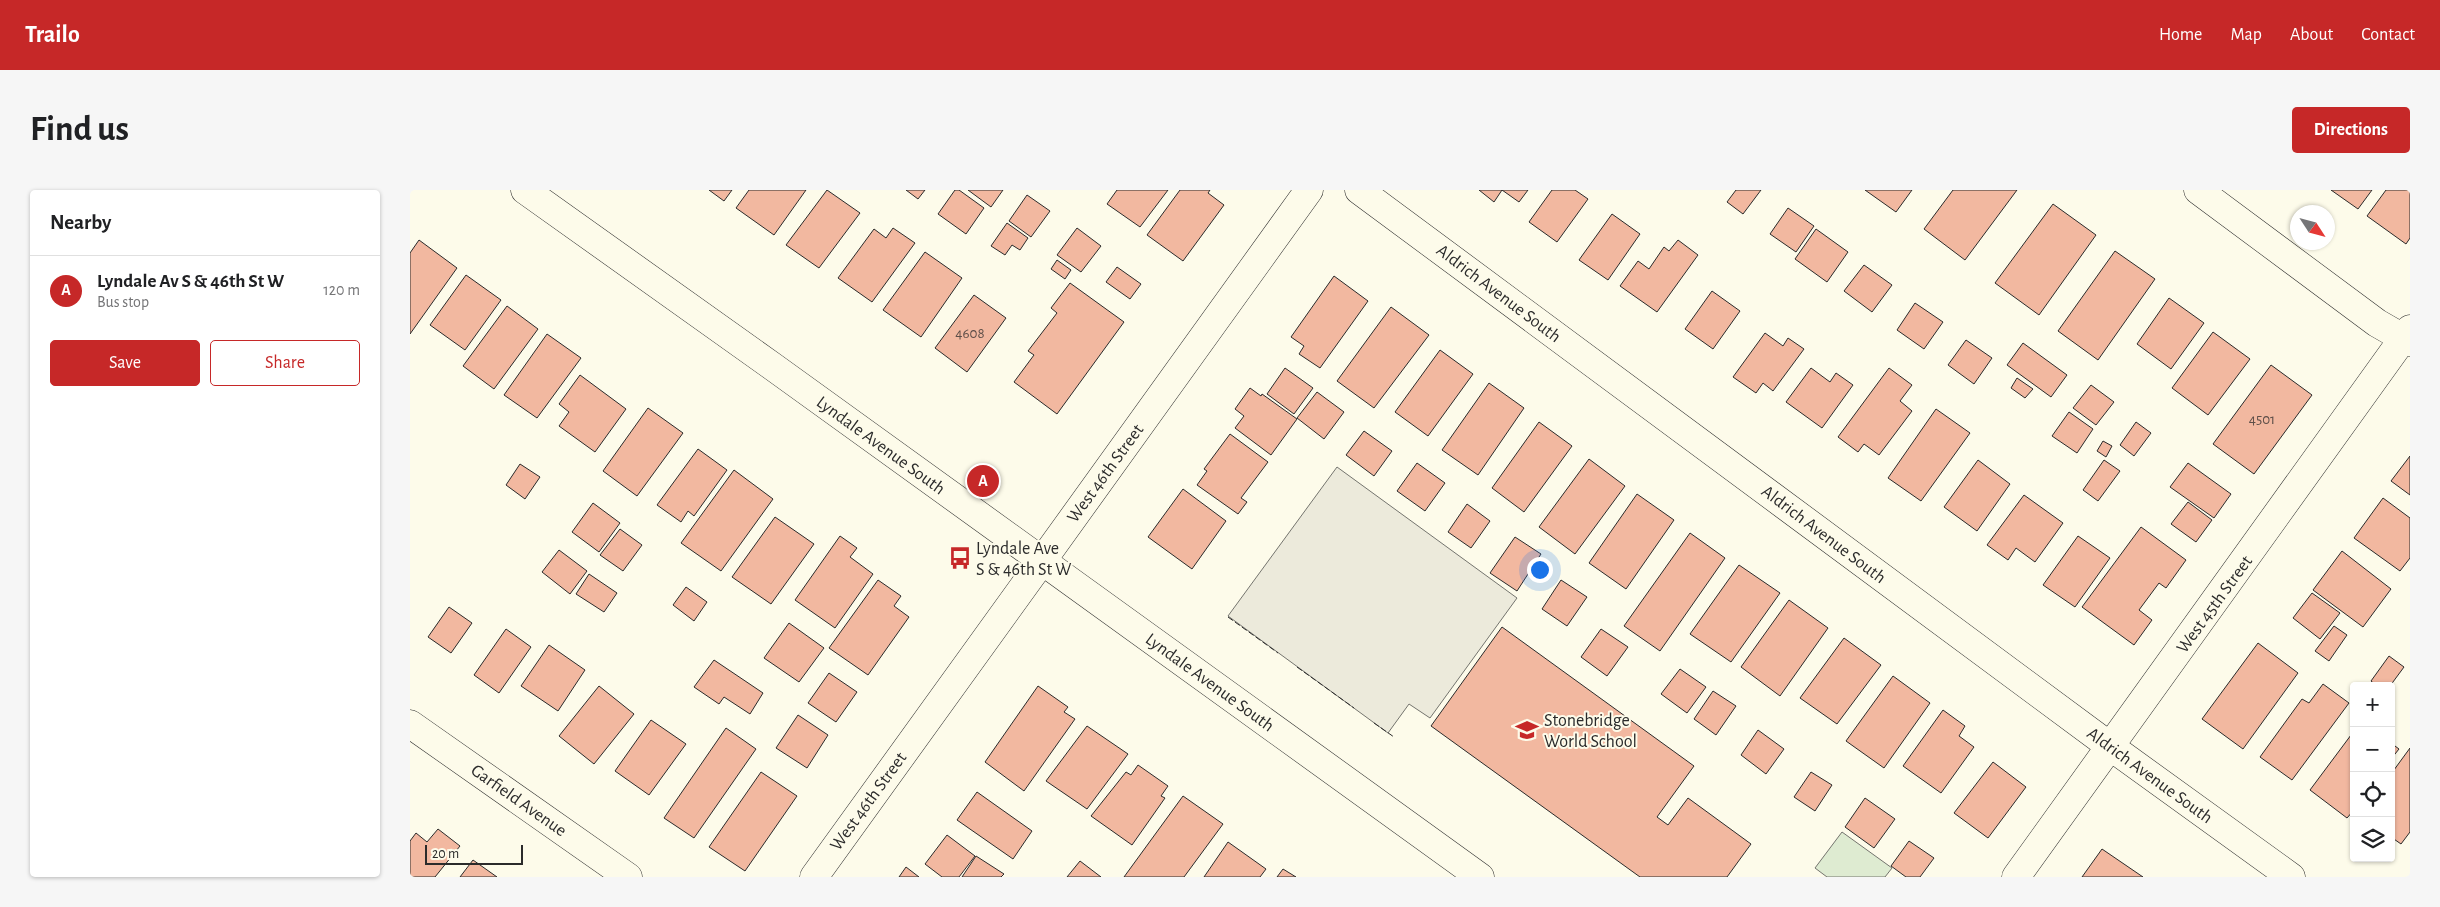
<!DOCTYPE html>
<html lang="en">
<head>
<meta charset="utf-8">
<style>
  :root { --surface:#fff; --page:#f6f6f6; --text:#202124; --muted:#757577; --line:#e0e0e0; --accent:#c62828 }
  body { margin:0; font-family:"Alegreya Sans",sans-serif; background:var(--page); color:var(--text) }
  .controls { position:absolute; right:15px; bottom:15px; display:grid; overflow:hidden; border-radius:5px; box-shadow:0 1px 4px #0004 }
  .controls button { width:45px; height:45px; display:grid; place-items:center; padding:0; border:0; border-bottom:1px solid var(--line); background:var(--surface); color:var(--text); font:25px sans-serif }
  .compass { position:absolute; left:1880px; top:15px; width:45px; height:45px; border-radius:50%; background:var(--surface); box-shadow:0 1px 4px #0004; rotate:126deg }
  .scale { position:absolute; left:15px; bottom:12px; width:98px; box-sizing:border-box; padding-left:5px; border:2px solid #2b2b2b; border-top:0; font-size:14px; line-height:18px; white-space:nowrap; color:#2b2b2b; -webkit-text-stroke:4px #fdfbea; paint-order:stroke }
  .you { position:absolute; left:1129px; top:379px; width:18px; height:18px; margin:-12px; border:4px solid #fff; border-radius:50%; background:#1a73e8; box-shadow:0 0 0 8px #1a73e833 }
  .badge { display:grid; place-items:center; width:32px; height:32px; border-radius:50%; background:var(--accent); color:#fff; font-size:16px; font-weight:700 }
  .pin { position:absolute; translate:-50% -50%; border:2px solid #fff; box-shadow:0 1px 5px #0006 }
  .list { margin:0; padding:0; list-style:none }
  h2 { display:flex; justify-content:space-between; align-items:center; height:65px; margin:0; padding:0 20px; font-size:21px }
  h2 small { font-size:16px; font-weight:400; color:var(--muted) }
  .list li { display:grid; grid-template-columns:32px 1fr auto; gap:15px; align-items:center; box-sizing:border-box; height:70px; padding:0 20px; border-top:1px solid var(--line) }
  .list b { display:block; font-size:19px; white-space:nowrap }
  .list p { margin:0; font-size:16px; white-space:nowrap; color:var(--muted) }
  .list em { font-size:16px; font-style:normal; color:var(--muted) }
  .actions { display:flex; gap:10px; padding:15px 20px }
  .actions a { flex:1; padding:11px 0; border:1px solid var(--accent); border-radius:5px; text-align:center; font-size:18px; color:var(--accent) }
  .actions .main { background:var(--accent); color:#fff }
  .icon { flex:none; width:28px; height:28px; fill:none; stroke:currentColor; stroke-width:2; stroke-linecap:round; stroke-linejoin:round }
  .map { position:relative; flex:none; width:2000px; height:687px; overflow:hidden; border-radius:5px }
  header { display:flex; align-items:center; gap:30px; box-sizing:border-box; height:70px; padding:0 25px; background:var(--accent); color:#fff }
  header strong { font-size:24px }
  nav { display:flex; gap:28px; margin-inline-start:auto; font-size:18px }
  .intro { display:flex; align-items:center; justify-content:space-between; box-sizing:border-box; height:120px; padding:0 30px }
  h1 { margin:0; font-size:35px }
  .button { padding:12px 22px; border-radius:5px; background:var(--accent); color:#fff; font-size:18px; font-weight:700 }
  main { display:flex; gap:30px; padding:0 30px }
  aside { flex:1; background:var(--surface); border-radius:5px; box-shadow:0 1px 4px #0004 }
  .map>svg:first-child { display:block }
  .green { fill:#deebd1; stroke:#74746e }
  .parking { fill:#eceadb; stroke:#74746e }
  .building { fill:#f2b8a0; stroke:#2b2b2b }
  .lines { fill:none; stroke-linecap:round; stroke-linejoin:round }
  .minor-casing { stroke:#2b2b2b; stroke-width:29 }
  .major-casing { stroke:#2b2b2b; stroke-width:29 }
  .minor { stroke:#fdfbea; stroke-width:28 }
  .major { stroke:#fdfbea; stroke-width:28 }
  .fence { stroke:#2b2b2b; stroke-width:1; stroke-dasharray:6 2.5; stroke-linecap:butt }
  .labels { text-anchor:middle; stroke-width:4; stroke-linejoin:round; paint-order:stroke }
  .number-label { font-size:15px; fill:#5d4e48 }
  .street-label { font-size:18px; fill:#2b2b2b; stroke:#fdfbea }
  .poi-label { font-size:18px; fill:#2b2b2b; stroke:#fdfbea; text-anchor:start }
</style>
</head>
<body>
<header>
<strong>Trailo</strong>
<nav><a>Home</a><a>Map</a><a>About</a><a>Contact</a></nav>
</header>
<div class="intro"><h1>Find us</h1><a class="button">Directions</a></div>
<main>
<aside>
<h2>Nearby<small></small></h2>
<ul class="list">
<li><span class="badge">A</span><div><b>Lyndale Av S &amp; 46th St W</b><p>Bus stop</p></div><em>120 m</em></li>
</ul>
<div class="actions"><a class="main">Save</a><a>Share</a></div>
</aside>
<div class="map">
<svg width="2000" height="687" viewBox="0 0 2000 687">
  <rect width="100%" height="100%" fill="#fdfbea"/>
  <!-- green -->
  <path class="green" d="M 1432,642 L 1482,678 L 1475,687 L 1417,687 L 1405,678 Z"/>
  <!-- parking -->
  <path class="parking" d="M 927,277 L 1107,408 L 1020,528 L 999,514 L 978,543 L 818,426 Z"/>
  <!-- building -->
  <path class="building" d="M 299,0 L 322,0 L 314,11 Z
    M 339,0 L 396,0 L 364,45 L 326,18 Z
    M 417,0 L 450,23 L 409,78 L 376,55 Z
    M 496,0 L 515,0 L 508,9 Z
    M 545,0 L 549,0 L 574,18 L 556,44 L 528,24 Z
    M 558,0 L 593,0 L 581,17 Z
    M 707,0 L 758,0 L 730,37 L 697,14 Z
    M 770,0 L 800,0 L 798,3 L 814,15 L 773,71 L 737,45 Z
    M 1069,0 L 1118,0 L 1109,12 L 1092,0 L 1084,12 Z
    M 1142,0 L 1165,0 L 1178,9 L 1147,52 L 1119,32 Z
    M 1326,0 L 1351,0 L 1333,24 L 1317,12 Z
    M 1455,0 L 1502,0 L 1486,22 Z
    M 1543,0 L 1607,0 L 1555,70 L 1514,39 Z
    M 1921,0 L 1962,0 L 1948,19 Z
    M 1976,0 L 2000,0 L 2000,48 L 1996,54 L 1957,26 Z
    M 617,5 L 640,21 L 621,47 L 599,31 Z
    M 1643,14 L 1686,45 L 1629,125 L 1585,93 Z
    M 1378,18 L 1404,36 L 1386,62 L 1360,44 Z
    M 1202,24 L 1230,44 L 1198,90 L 1169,70 Z
    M 597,33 L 618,48 L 610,60 L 602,55 L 595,65 L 581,56 Z
    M 483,38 L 505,53 L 462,112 L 428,88 L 464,39 L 476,48 Z
    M 667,38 L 691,56 L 671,82 L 647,65 Z
    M 1406,39 L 1438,62 L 1417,92 L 1385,69 Z
    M 9,50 L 47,78 L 0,144 L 0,63 Z
    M 1268,50 L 1288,65 L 1247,122 L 1210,96 L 1228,71 L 1239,79 L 1254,57 L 1259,61 Z
    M 1705,61 L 1745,89 L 1688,170 L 1648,141 Z
    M 515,62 L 552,88 L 511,147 L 473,120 Z
    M 647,70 L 661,80 L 655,89 L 641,79 Z
    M 1454,75 L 1482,95 L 1462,122 L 1434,101 Z
    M 707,77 L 731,94 L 720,109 L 696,92 Z
    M 56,85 L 91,110 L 55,160 L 20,135 Z
    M 924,86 L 958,111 L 910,178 L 889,164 L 894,156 L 881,147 Z
    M 660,93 L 714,132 L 647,224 L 604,192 L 624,165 L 618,161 L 647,123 L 641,118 Z
    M 1302,101 L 1330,121 L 1303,159 L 1275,139 Z
    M 564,105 L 596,128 L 557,182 L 525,158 Z
    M 1759,108 L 1794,133 L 1761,179 L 1727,154 Z
    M 1505,113 L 1533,132 L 1514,159 L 1487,140 Z
    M 97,116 L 128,139 L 84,199 L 53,176 Z
    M 981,117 L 1019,145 L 964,218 L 927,191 Z
    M 1803,142 L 1840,169 L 1798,225 L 1762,198 Z
    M 1355,143 L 1373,156 L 1378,148 L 1394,159 L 1363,201 L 1353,193 L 1346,203 L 1323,187 Z
    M 137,144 L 171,168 L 127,228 L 94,205 Z
    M 1556,150 L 1582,168 L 1564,194 L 1538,175 Z
    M 1613,153 L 1657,185 L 1641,207 L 1597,175 Z
    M 1030,160 L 1063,184 L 1018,246 L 985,222 Z
    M 1861,175 L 1902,205 L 1844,284 L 1803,254 Z
    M 875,178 L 903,198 L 884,224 L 857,204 Z
    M 1401,178 L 1420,192 L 1426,183 L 1443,195 L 1412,238 L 1376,212 Z
    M 1479,178 L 1502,195 L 1490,211 L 1502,221 L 1469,265 L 1454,254 L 1448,262 L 1428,247 Z
    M 170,185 L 216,219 L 185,262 L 149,236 L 159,222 L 149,214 Z
    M 1607,188 L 1623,199 L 1615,208 L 1601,198 Z
    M 1079,193 L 1114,218 L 1068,285 L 1032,260 Z
    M 1681,195 L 1704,212 L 1686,235 L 1663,218 Z
    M 840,198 L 851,206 L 852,204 L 887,229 L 861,265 L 825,238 L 834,226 L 825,219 Z
    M 907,202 L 934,222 L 914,249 L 887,228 Z
    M 238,218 L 273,243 L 227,306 L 193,281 Z
    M 1526,219 L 1560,243 L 1511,311 L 1478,288 Z
    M 1659,222 L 1683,239 L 1667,263 L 1642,246 Z
    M 1129,232 L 1162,256 L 1114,322 L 1082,298 Z
    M 1726,232 L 1741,243 L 1724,266 L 1710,255 Z
    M 954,241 L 982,261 L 964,286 L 936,265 Z
    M 820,244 L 858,272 L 831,308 L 837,312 L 828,324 L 787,295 L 797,281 L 794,279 Z
    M 1693,251 L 1702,256 L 1696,267 L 1687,261 Z
    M 288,259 L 317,280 L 284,326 L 278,321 L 271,332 L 247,315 Z
    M 2000,266 L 2000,305 L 1981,291 Z
    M 1179,269 L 1215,296 L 1165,364 L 1129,337 Z
    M 1568,270 L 1600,294 L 1567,341 L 1534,317 Z
    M 1694,270 L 1710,281 L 1688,311 L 1673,300 Z
    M 1007,273 L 1035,293 L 1015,321 L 987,301 Z
    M 1778,273 L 1821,304 L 1804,328 L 1760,297 Z
    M 110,274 L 130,287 L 115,309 L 96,295 Z
    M 324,280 L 363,309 L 311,381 L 271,353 Z
    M 773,299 L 816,331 L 782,379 L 738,347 Z
    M 1227,304 L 1264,330 L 1216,399 L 1179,373 Z
    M 1614,305 L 1653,333 L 1625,372 L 1606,358 L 1598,370 L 1577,355 Z
    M 1973,308 L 2000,328 L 2000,368 L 1990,381 L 1944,348 Z
    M 1778,312 L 1802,330 L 1786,352 L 1761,334 Z
    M 183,313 L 210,333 L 189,362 L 162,342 Z
    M 1057,314 L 1080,331 L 1061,358 L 1038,342 Z
    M 365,327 L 404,354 L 361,414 L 322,387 Z
    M 1731,337 L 1776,370 L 1756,398 L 1749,393 L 1729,420 L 1742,430 L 1724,455 L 1672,417 Z
    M 210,339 L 232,355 L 213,381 L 190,365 Z
    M 1280,343 L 1315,368 L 1250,461 L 1214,436 Z
    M 430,346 L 447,358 L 440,367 L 463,384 L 425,438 L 385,410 Z
    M 1668,346 L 1700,368 L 1665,417 L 1633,395 Z
    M 1105,347 L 1131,364 L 1107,401 L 1080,383 Z
    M 149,360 L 177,381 L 160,404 L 132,382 Z
    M 1932,361 L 1981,399 L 1953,437 L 1903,400 Z
    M 1329,375 L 1370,403 L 1321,472 L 1280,444 Z
    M 179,384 L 207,403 L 194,422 L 166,404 Z
    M 468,390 L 491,406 L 484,416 L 499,427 L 458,485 L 419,458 Z
    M 1151,390 L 1177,407 L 1157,436 L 1132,419 Z
    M 276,397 L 297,412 L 284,431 L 263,415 Z
    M 1902,403 L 1930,423 L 1910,449 L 1883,428 Z
    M 1379,410 L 1418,438 L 1370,506 L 1331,477 Z
    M 39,417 L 62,433 L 41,463 L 18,447 Z
    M 379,433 L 414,458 L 389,492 L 354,468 Z
    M 1924,436 L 1937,445 L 1919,471 L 1905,461 Z
    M 1092,437 L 1284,576 L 1247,627 L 1258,635 L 1278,608 L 1341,654 L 1317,687 L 1230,687 L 1021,536 Z
    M 96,439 L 121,457 L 89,503 L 64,485 Z
    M 1191,439 L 1218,457 L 1197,486 L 1171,467 Z
    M 1434,448 L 1471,475 L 1427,534 L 1390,508 Z
    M 1848,453 L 1888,483 L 1833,559 L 1792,529 Z
    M 139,455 L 175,480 L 148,521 L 111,496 Z
    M 1979,466 L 1994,477 L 1980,496 L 1967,496 L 1961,491 Z
    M 304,470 L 353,503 L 340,524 L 314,507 L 309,514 L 284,497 Z
    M 1270,479 L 1296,497 L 1277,523 L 1251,504 Z
    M 419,483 L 447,502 L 426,532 L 398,513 Z
    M 1483,486 L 1520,513 L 1474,578 L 1436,551 Z
    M 1913,494 L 1939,513 L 1882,590 L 1850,567 L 1892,509 L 1899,513 Z
    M 189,496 L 224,524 L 184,574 L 149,546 Z
    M 628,496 L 658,517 L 654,522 L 665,529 L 614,601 L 575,572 Z
    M 1303,501 L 1326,516 L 1306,545 L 1284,529 Z
    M 1533,520 L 1555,536 L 1549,546 L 1564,557 L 1531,603 L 1493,576 Z
    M 388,525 L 418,545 L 397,578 L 366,558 Z
    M 241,530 L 276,554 L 239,605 L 205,581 Z
    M 677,536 L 718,564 L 677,619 L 636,591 Z
    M 316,538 L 346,559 L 284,648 L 254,628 Z
    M 1348,540 L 1374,559 L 1356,584 L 1331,565 Z
    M 1944,541 L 1944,620 L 1937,628 L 1900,600 Z
    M 1981,553 L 1989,559 L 1981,569 Z
    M 2000,558 L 2000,642 L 1991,654 L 1981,647 L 1981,584 Z
    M 1583,572 L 1616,597 L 1578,648 L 1544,623 Z
    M 728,575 L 758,596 L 751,606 L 755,608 L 722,655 L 681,626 L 716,582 L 721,585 Z
    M 351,582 L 387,606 L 335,681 L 299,657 Z
    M 1401,582 L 1422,595 L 1405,621 L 1384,607 Z
    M 567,602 L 622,641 L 603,669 L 547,630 Z
    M 773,606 L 813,634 L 774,687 L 714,687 Z
    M 1455,608 L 1485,629 L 1464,658 L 1435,637 Z
    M 28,639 L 50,656 L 25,687 L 0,687 L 0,651 L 6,643 L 17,652 Z
    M 537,645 L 565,666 L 549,687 L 532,687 L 515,674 Z
    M 1499,651 L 1524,668 L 1510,687 L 1496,687 L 1481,676 Z
    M 818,652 L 856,679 L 850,687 L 794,687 Z
    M 1692,659 L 1733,687 L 1672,687 Z
    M 566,666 L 594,684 L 591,687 L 552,687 Z
    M 63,670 L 87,687 L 50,687 Z
    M 670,671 L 691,687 L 657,687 Z
    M 496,677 L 509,687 L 489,687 Z
    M 873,679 L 886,687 L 867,687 Z"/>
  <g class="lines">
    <defs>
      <path id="minor" d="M 949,0 L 1701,557 L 1881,687
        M 1788,0 L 1967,133 L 2000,152
        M 632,371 L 899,0
        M 0,534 L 218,687
        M 1606,687 L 2000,139"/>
      <path id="major" d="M 115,0 L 362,176 L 1070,687
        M 404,687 L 632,371"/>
    </defs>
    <!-- minor casing -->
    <use href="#minor" class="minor-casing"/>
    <!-- major casing -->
    <use href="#major" class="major-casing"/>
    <!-- minor -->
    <use href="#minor" class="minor"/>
    <!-- major -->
    <use href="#major" class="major"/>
    <!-- fence -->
    <path class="fence" d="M 818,427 L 868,463
      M 887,477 L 944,518
      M 964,533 L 984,547"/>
  </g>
  <!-- icons -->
  <defs>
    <symbol id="bus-bare" viewBox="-9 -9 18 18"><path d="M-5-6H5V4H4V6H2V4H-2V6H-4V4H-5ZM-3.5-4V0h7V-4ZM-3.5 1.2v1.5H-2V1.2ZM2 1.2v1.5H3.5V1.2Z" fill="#c62828" stroke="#fdfbea" stroke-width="2.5" paint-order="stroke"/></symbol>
    <symbol id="school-bare" viewBox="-9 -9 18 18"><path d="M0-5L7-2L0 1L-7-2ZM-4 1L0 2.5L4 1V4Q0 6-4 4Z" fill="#c62828" stroke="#fdfbea" stroke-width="2.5" paint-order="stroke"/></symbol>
  </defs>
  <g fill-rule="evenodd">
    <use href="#bus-bare" x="534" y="352" width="32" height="32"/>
    <use href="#school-bare" x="1101" y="524" width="32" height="32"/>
  </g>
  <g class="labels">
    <!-- number labels -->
    <g class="number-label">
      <text x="560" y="148">4608</text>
      <text x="1852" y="234">4501</text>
    </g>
    <!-- street labels -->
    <g class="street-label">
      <text transform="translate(1089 103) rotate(37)" y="6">Aldrich Avenue South</text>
      <text transform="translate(471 255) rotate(36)" y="6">Lyndale Avenue South</text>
      <text transform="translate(695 283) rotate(-54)" y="6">West 46th Street</text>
      <text transform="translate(1414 344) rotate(37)" y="6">Aldrich Avenue South</text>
      <text transform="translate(1804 414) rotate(-54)" y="6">West 45th Street</text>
      <text transform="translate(800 492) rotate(36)" y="6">Lyndale Avenue South</text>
      <text transform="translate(1740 585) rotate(36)" y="6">Aldrich Avenue South</text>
      <text transform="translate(109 610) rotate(35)" y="6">Garfield Avenue</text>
      <text transform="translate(458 611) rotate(-54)" y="6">West 46th Street</text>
    </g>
    <!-- poi labels -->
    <g class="poi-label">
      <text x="566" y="364">Lyndale Ave<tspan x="566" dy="21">S &amp; 46th St W</tspan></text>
      <text x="1134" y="536">Stonebridge<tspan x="1134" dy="21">World School</tspan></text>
    </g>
  </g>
</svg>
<div class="controls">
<button>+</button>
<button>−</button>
<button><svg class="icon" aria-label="locate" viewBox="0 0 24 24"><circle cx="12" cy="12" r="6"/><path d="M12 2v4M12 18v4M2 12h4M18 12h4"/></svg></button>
<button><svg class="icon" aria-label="layers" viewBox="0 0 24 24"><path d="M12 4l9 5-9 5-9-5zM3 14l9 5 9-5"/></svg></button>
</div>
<svg class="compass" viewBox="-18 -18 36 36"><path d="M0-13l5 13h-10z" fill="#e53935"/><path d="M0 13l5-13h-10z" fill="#757577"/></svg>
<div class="scale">20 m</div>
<div class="you"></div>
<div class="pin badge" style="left:573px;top:291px">A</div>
</div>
</main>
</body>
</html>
